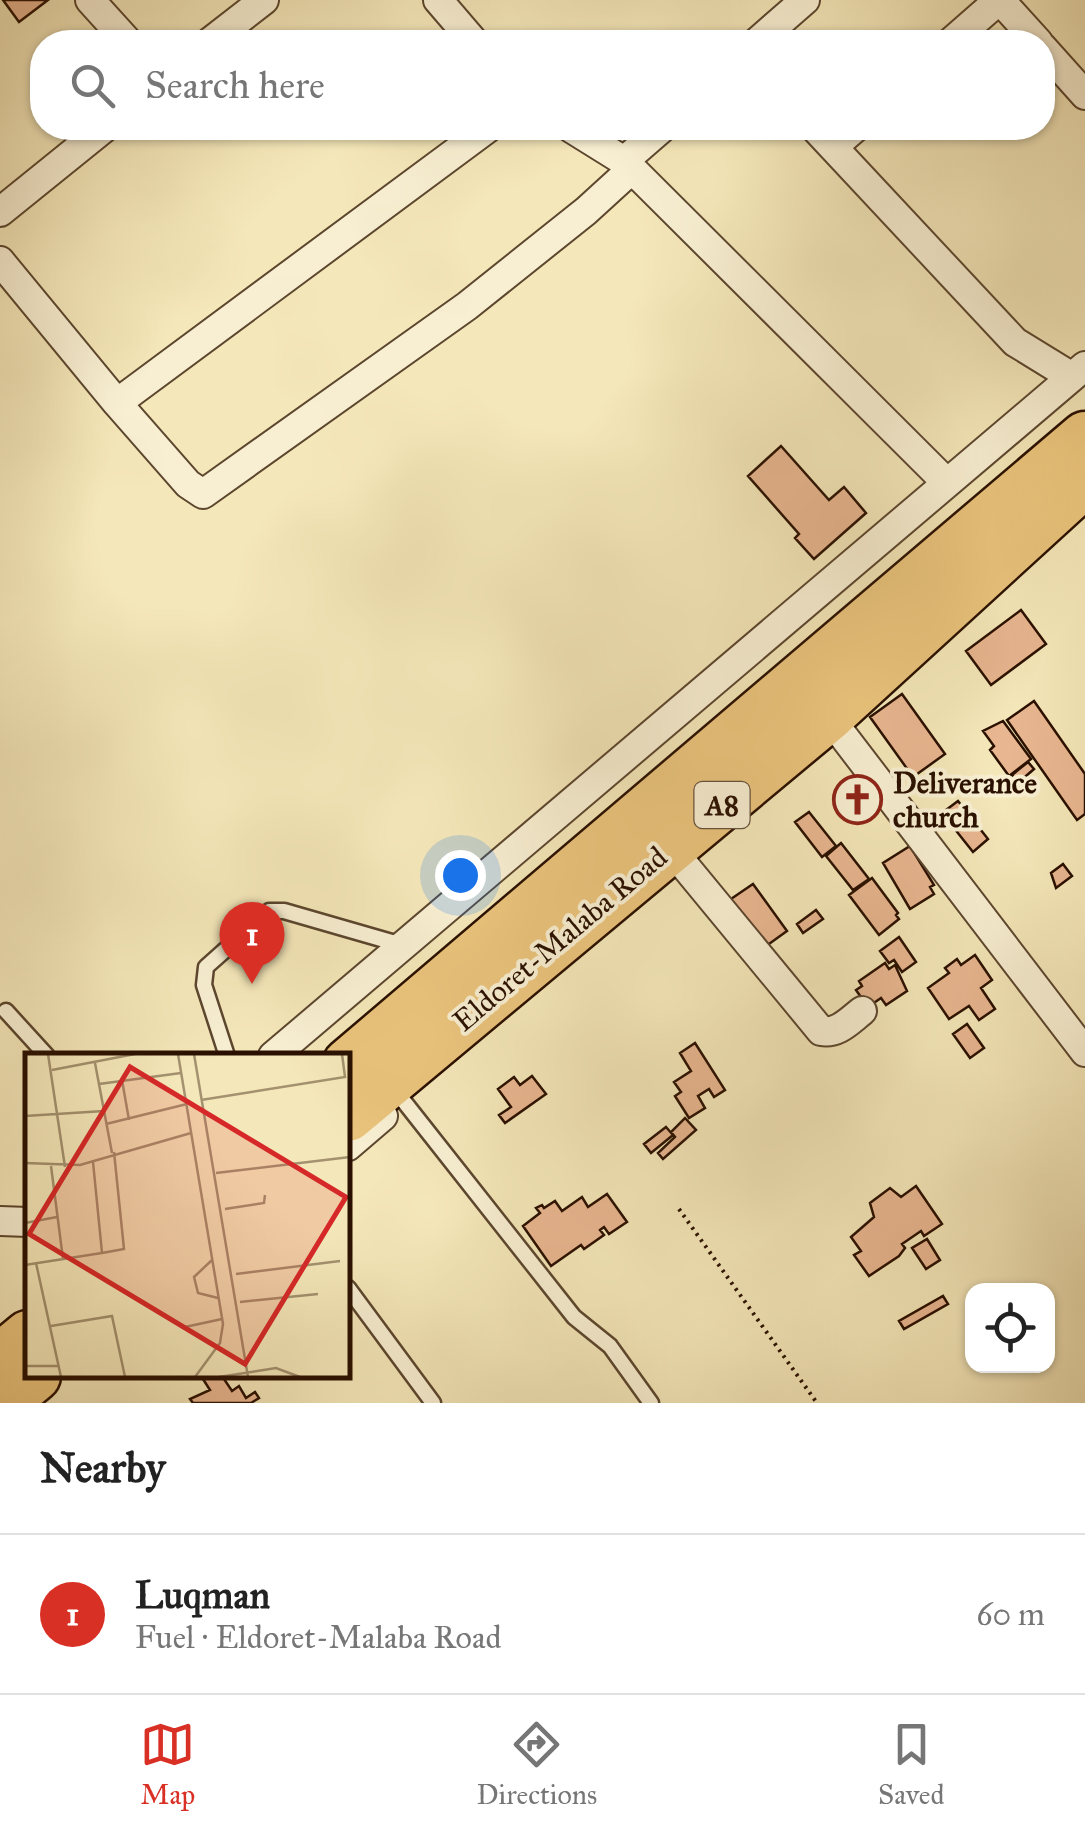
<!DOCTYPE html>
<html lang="en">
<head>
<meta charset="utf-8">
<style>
  :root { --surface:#fff; --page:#f6f6f6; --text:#222; --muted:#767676; --line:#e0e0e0; --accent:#d93025 }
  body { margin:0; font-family:"IM FELL Great Primer",serif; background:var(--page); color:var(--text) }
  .controls { position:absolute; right:30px; bottom:30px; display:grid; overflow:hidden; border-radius:20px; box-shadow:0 2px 8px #0004 }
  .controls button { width:90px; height:90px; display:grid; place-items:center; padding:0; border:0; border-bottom:2px solid var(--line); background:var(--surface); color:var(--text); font:50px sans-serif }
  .you { position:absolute; left:460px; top:875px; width:35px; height:35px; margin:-25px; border:8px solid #fff; border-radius:50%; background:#1a73e8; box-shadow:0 0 0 15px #1a73e833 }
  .badge { display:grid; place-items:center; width:65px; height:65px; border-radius:50%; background:var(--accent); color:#fff; font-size:32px; font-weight:700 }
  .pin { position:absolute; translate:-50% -82px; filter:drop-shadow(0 2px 5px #0008) }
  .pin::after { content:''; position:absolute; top:52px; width:35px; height:30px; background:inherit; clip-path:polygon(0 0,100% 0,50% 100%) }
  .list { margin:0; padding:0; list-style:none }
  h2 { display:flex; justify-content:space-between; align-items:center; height:130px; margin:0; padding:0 40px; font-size:42px }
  h2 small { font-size:32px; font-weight:400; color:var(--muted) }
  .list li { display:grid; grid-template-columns:65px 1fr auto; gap:30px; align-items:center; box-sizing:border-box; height:160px; padding:0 40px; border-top:2px solid var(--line) }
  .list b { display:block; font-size:38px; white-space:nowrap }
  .list p { margin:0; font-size:32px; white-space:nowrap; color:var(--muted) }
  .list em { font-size:32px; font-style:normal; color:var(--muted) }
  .icon { flex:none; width:55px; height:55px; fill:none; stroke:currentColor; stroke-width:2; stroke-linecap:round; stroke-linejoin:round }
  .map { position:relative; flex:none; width:1085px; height:1403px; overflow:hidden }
  .search { position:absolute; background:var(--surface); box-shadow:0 2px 8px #0004; left:30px; right:30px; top:30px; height:110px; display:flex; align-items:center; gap:25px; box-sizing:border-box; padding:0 35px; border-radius:40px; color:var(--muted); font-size:38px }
  .sheet { height:290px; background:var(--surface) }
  nav { display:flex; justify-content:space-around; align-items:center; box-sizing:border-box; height:140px; border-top:2px solid var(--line); background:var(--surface); font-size:28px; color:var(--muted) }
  nav a { display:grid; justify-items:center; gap:5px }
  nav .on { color:var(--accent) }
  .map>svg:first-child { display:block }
  .building { fill:#e8b690; stroke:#2a1000; stroke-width:2.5 }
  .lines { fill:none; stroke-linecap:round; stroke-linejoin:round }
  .lane-casing { stroke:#5c462e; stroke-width:19 }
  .street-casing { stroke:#5c462e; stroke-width:32 }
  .highway-casing { stroke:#2a1000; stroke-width:55 }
  .path { stroke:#2a1000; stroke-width:4; stroke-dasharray:2.5 5; stroke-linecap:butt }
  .lane { stroke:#f8efd2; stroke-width:14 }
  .street { stroke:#f8efd2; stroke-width:28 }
  .highway { stroke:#eac47c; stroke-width:50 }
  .labels { text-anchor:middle; stroke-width:8; stroke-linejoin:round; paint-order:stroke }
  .shield { fill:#f8efd2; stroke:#68533f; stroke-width:2.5 }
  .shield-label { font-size:28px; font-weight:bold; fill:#2a1000 }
  .poi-label { font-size:30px; font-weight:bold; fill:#2a1000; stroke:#f8efd2; text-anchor:start }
  .street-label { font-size:30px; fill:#2a1000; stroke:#f8efd2 }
  .inset-road { fill:none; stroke:#a3916f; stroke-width:2.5 }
  .view { fill:#d62828; fill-opacity:0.15; stroke:#d62828; stroke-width:5 }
  .inset-edge { fill:none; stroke:#2a1000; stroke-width:5 }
</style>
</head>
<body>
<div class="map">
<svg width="1085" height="1403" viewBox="0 0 1085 1403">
  <rect width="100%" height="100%" fill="#f4e7b9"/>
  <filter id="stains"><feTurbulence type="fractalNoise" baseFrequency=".002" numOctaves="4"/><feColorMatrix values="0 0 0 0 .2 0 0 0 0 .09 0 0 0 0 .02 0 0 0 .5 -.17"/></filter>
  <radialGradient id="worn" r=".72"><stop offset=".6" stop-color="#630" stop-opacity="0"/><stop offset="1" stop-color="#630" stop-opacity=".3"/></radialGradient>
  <!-- building -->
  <path class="building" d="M 3,0 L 48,0 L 19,22 Z
    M 781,446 L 829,500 L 844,487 L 866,513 L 814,559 L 795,538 L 799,534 L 748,476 Z
    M 1021,610 L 1046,644 L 991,685 L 966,651 Z
    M 902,694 L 945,754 L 913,777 L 870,717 Z
    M 1034,701 L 1085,774 L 1085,814 L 1077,820 L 1007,720 Z
    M 1003,721 L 1031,759 L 1009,776 L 990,750 L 994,746 L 983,731 Z
    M 1028,762 L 1034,769 L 1026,776 L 1029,780 L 1021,787 L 1012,775 Z
    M 958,801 L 988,839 L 973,852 L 942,813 Z
    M 809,812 L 836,846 L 822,857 L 795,822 Z
    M 841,843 L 869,879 L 853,890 L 826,856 Z
    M 910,846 L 934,885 L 930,887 L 934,894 L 910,909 L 883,863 Z
    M 1063,864 L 1072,876 L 1056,888 L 1051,873 Z
    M 872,878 L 898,913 L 896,915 L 899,919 L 879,935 L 849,895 Z
    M 753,884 L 787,931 L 762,949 L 728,901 Z
    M 816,910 L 823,919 L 803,933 L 797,924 Z
    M 899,937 L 916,962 L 902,972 L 894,960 L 889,963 L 880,951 Z
    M 975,955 L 992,980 L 981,988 L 995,1009 L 979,1020 L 969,1006 L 949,1019 L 928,988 L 949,973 L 945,968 L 957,959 L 961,965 Z
    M 885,963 L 889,969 L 895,965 L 907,991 L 886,1005 L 881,998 L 868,1007 L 856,990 L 862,986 L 859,981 Z
    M 967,1024 L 984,1048 L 970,1058 L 953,1034 Z
    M 695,1043 L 725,1090 L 714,1097 L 709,1089 L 698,1096 L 705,1108 L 689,1118 L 675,1096 L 681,1092 L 674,1082 L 691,1071 L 680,1053 Z
    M 532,1076 L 546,1094 L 505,1123 L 499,1115 L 511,1107 L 498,1089 L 514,1077 L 520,1085 Z
    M 685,1118 L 696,1130 L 663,1159 L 658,1153 L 675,1137 L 671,1132 Z
    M 666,1127 L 673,1135 L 651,1153 L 644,1144 Z
    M 916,1186 L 942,1224 L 924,1236 L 921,1231 L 902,1244 L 905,1248 L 899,1256 L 869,1276 L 854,1255 L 861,1251 L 851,1237 L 874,1217 L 870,1203 L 890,1188 L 901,1197 Z
    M 607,1194 L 627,1222 L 609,1234 L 604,1227 L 600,1230 L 604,1235 L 584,1249 L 581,1245 L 551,1266 L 523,1226 L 540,1213 L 536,1208 L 542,1205 L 544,1208 L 555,1201 L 562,1211 L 582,1197 L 588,1207 Z
    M 927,1239 L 940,1260 L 926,1269 L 912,1248 Z
    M 943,1296 L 948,1304 L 904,1329 L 899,1321 Z
    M 201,1376 L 222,1376 L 232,1391 L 239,1386 L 246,1398 L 255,1392 L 259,1398 L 251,1403 L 193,1403 L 190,1399 L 210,1390 Z"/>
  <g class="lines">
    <defs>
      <path id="lane" d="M 6,1011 L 47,1056
        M 227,1056 L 204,985 L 206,967 L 269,911 L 284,911 L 402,945
        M 402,1099 L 574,1317 L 610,1346 L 651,1403
        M 348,1288 L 433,1403"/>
      <path id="street" d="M 90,0 L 128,42
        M 438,0 L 474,42
        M 1000,0 L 1038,42
        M 210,42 L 264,0
        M 757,42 L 805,0
        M 951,42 L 999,0
        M 1042,47 L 1085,95
        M 571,128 L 624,161 L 947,483
        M 815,128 L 1015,342 L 1072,377
        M 833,147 L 855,128
        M 624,161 L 662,128
        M 0,212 L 104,128
        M 0,261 L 117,403 L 488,128
        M 117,403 L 188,484 L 203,494 L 467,306 L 586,211 L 632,169
        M 828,716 L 1085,1052
        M 680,860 L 821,1031 C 838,1034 849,1021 862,1011
        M 273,1056 L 1085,366
        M 348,1146 L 383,1116
        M 0,1221 L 28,1222"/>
      <path id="highway" d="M 348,1064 L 1085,437
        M 348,1116 L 828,716 L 1085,481
        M 0,1359 L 28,1336
        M 2,1403 L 35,1376"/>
    </defs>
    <!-- lane casing -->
    <use href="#lane" class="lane-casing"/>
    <!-- street casing -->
    <use href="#street" class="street-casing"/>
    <!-- highway casing -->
    <use href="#highway" class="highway-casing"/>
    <!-- path -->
    <path class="path" d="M 679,1209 L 817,1403"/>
    <!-- lane -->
    <use href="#lane" class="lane"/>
    <!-- street -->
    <use href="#street" class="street"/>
    <!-- highway -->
    <use href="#highway" class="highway"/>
  </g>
  <!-- icons -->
  <defs>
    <symbol id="church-ring" viewBox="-11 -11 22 22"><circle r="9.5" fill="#f8efd2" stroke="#8f2418" stroke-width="1.5"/><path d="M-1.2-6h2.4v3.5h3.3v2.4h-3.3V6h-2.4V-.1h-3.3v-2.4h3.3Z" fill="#8f2418"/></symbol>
  </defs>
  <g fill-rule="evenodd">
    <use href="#church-ring" x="830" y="772" width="55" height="55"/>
  </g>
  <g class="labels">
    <!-- shield labels -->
    <rect class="shield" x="694.5" y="782" width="55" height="46" rx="8"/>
    <g class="shield-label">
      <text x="722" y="815">A8</text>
    </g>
    <!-- poi labels -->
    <g class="poi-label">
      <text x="893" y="793">Deliverance<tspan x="893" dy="34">church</tspan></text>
    </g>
    <!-- street labels -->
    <g class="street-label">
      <text transform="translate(560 939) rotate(-40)" y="10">Eldoret-Malaba Road</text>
    </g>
  </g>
  <!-- overview -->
  <g transform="translate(25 1053)">
    <rect width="325" height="325" fill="#f4e7b9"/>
    <path class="inset-road" d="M 23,1 L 40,114M 153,1 L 198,271 L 195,290 L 170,324M 169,1 L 223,324M 70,10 L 87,100M 27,17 L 110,1M 97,27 L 104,67M 74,31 L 156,20M 176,47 L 320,24 L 317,1M 0,63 L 79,58M 81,71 L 162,51M 0,110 L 55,112 L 166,80M 26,113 L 38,206M 191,120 L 325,104M 200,156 L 239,150 L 240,142M 0,170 L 32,164M 77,200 L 99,196 L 89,99M 187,207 L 169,224 L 173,240 L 193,245M 11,210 L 36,324M 0,212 L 77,200 L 68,109M 211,221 L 315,208M 215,249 L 293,241M 26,273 L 87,263 L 100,324M 160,274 L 197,266M 0,313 L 34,313M 194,324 L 251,315 L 275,324"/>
    <path class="view" d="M 105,14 L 321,144 L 220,311 L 4,181 Z"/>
    <rect width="325" height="325" class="inset-edge"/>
  </g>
  <rect width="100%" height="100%" filter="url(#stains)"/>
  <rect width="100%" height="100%" fill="url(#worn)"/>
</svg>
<div class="controls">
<button><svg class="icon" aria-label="locate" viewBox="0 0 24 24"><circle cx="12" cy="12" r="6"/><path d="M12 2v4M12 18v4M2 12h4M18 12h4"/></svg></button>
</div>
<div class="you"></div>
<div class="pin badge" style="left:252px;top:984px">1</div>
<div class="search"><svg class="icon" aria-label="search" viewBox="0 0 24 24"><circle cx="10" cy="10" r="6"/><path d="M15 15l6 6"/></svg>Search here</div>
</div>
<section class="sheet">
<h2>Nearby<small></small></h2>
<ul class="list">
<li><span class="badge">1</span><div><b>Luqman</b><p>Fuel · Eldoret-Malaba Road</p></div><em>60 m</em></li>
</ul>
</section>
<nav>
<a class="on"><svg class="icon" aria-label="map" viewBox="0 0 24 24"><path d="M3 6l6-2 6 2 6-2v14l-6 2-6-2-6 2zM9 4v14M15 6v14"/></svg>Map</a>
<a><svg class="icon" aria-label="directions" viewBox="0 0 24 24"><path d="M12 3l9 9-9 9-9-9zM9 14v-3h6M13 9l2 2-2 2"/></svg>Directions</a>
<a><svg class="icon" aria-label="saved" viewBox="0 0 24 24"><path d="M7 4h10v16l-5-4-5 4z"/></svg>Saved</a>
</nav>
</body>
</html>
